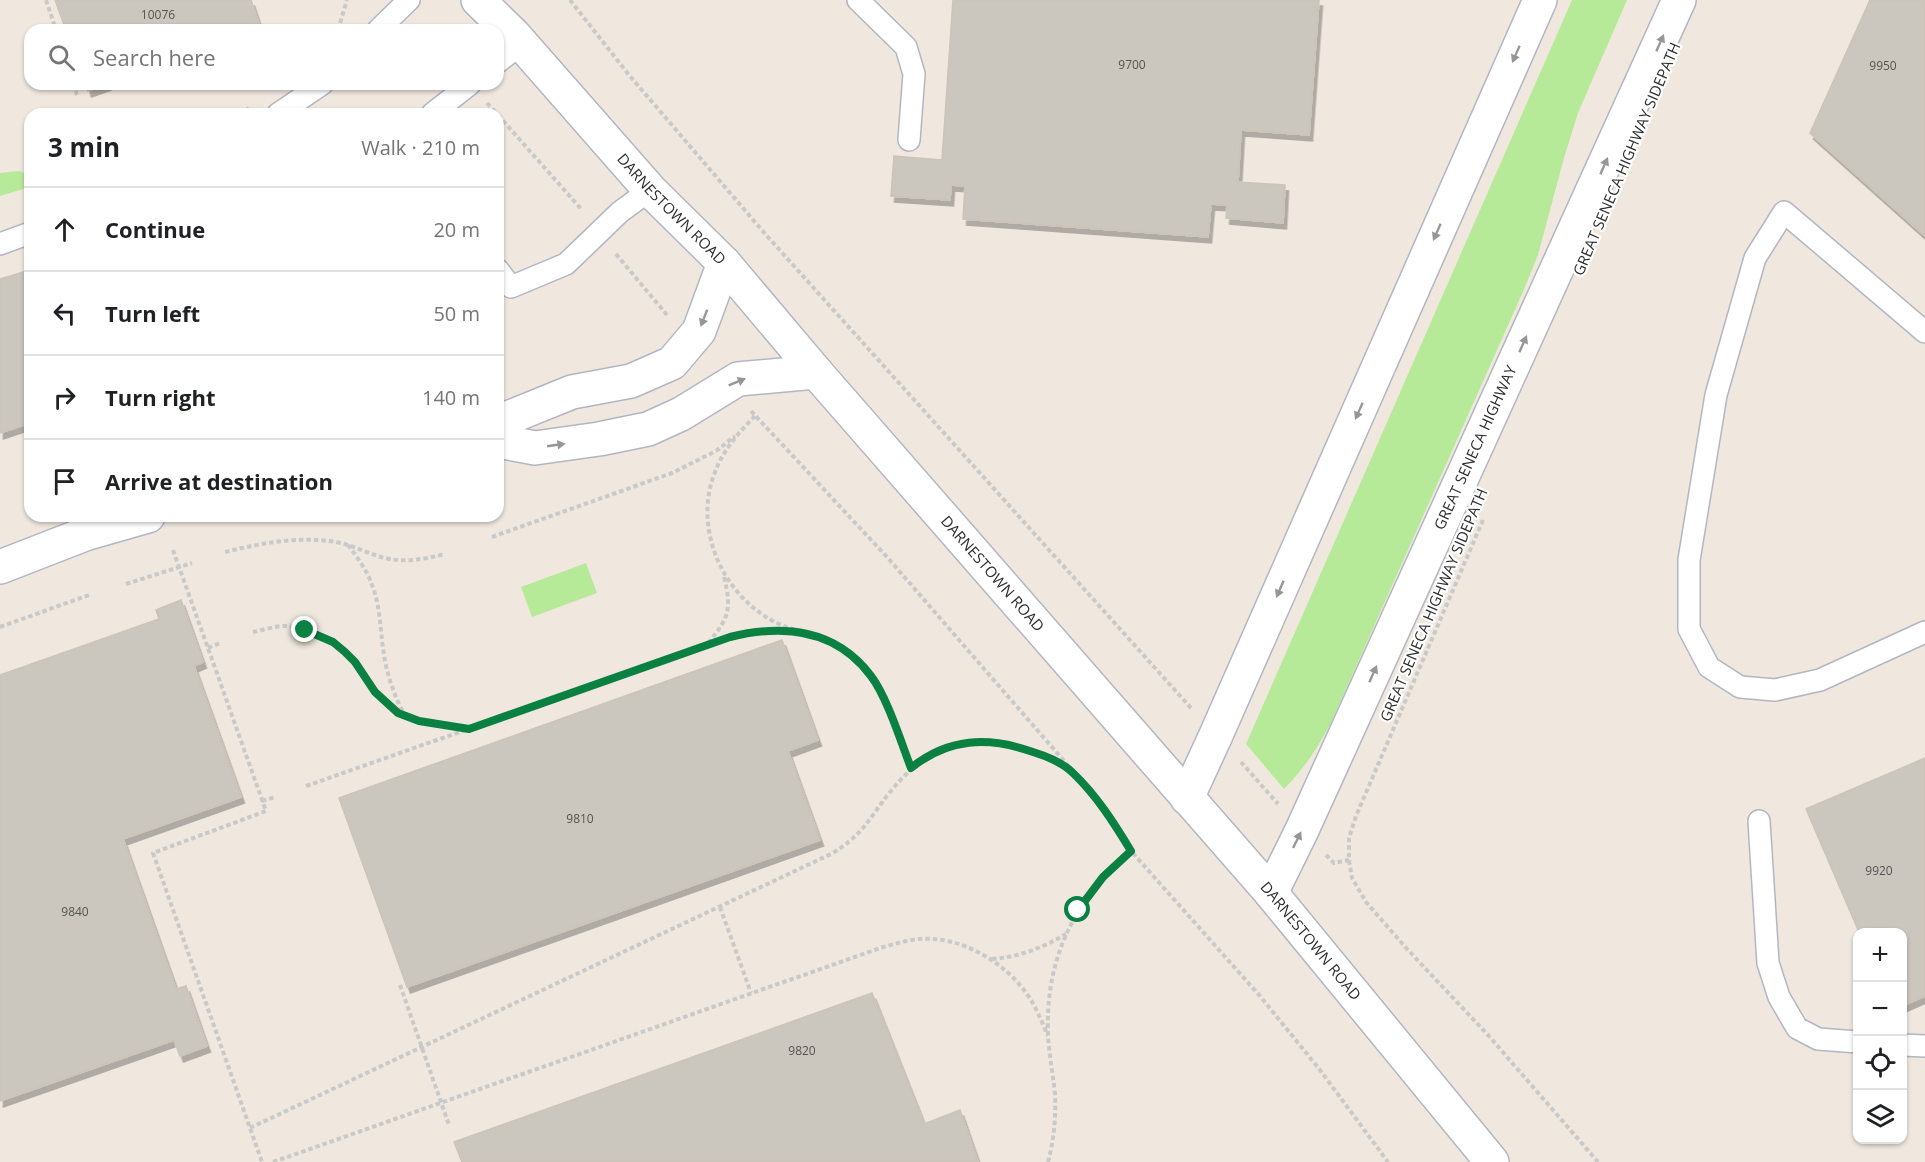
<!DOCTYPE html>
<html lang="en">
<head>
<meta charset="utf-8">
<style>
  :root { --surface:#fff; --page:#f6f6f6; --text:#202124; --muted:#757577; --line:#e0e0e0 }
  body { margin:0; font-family:"Open Sans",sans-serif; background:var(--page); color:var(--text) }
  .controls { position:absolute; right:18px; bottom:18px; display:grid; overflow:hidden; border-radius:12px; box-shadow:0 2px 4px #0004 }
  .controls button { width:54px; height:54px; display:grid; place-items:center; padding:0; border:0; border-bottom:2px solid var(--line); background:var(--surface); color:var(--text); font:30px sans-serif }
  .stop { position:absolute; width:18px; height:18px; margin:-14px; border:4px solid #0b8043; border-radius:50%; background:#fff }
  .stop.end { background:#0b8043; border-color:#fff; box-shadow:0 2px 6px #0008 }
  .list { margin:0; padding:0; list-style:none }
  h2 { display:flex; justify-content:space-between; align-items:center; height:78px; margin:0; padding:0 24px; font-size:26px }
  h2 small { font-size:20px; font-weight:400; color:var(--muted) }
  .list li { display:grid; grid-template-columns:39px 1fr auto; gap:18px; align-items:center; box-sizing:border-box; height:84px; padding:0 24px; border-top:2px solid var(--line) }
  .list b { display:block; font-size:22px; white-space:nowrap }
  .list em { font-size:20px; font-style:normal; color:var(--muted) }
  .icon { flex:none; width:33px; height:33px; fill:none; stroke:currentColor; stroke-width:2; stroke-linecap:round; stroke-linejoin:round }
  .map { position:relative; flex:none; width:1925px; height:1162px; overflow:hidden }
  .search { position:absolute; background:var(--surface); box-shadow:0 2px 4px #0004; left:24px; top:24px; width:480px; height:66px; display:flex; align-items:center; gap:15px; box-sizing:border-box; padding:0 21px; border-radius:18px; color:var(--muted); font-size:22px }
  .panel { position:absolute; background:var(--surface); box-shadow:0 2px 4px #0004; left:24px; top:108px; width:480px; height:414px; border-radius:18px }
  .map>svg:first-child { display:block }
  .green { fill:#b7ea98 }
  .building { fill:#cbc6be; stroke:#ccc4b8; stroke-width:1.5; filter:url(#shadow) }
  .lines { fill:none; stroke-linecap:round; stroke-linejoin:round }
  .service-casing { stroke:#b3b6c2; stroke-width:24 }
  .minor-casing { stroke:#b3b6c2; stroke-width:36 }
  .secondary-casing { stroke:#b3b6c2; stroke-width:36 }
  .path { stroke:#c9c9c9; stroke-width:4; stroke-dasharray:4.5 3; stroke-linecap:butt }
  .service { stroke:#fff; stroke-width:21 }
  .minor { stroke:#fff; stroke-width:33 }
  .secondary { stroke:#fff; stroke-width:33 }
  .oneway { fill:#969696 }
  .route { stroke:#0b8043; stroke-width:8 }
  .labels { text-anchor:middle; stroke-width:4.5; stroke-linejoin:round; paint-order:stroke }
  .number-label { font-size:12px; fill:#555452 }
  .street-label { font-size:15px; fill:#2e2e2e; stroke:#fff }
</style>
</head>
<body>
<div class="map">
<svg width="1925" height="1162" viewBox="0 0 1925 1162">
  <defs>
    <filter id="shadow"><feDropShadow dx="3.5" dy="6" stdDeviation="0" flood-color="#0004"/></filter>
  </defs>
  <rect width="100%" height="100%" fill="#f0e8df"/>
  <!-- green -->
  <path class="green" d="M 1572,0 L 1627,0 L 1578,113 L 1564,158 L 1538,255 L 1522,294 L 1330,725 C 1316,750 1304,769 1284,789 L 1246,744 Z
    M 19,171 L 26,174 L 30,178 L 30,187 L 0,196 L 0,173 Z
    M 586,563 L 597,593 L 532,617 L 521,587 Z"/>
  <!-- building -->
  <path class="building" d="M 55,0 L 251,0 L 261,30 L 66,30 Z
    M 953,0 L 1319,0 L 1309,135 L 1241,130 L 1238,182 L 1285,185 L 1283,223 L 1226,218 L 1227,205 L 1211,204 L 1208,237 L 963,219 L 965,186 L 951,185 L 950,200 L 891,196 L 894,156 L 942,160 Z
    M 1870,0 L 1925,0 L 1925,236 L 1810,133 Z
    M 86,84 L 108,84 L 88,91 Z
    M 30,270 L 30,423 L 0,433 L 0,279 Z
    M 181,600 L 203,662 L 194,666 L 241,797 L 123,839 L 176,989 L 186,986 L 207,1046 L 180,1056 L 174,1040 L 0,1101 L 0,675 L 159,619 L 156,610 Z
    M 782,640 L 818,740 L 788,751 L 820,840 L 407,987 L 339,798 Z
    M 1925,758 L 1925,996 L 1902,1006 L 1902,932 L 1859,932 L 1806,809 Z
    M 872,993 L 924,1124 L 960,1110 L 978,1162 L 462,1162 L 454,1142 Z"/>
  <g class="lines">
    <defs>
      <path id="service" d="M 858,0 L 906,47 L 914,74 L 909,140
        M 378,30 L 409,0
        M 498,62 L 521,44
        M 278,114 L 322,84
        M 432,114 L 470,84
        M 0,244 L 30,233
        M 498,270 L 511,287 L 566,264 L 620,212 L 650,190
        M 1925,332 L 1784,212 L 1755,258 L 1716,395 L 1689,560 L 1689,629 L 1709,667 L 1740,687 L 1775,690 L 1820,680 L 1925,632
        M 1759,821 L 1768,963 L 1779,997 L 1797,1028 L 1818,1039 L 1858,1042
        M 1902,1045 L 1925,1046"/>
      <path id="minor" d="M 498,422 L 572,392 L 631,381 L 672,363 L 699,331 L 724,263
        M 498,441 L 535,448 L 599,439 L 648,429 L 681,414 L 738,379 L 816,372
        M 0,567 L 85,534 L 148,516"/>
      <g id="secondary">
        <path id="s1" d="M 478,0 L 513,34 L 650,190 L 724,263 L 816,372 L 1271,893 L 1492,1162"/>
        <path d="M 1187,798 L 1216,735 L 1540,0"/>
        <path id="s2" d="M 1271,893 L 1302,830 L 1679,0"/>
      </g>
    </defs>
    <!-- service casing -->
    <use href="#service" class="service-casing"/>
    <!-- minor casing -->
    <use href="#minor" class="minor-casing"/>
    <!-- secondary casing -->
    <use href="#secondary" class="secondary-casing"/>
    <!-- path -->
    <path class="path" d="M 46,0 L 56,30
      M 570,0 L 629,75 L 767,236 L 1191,708
      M 338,30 L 347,0
      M 73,84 L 77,95
      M 487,103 L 497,114
      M 240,114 L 249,108
      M 498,115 L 582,210
      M 616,254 L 667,315
      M 751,411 L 887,557 L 1104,807 L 1131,851 L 1260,996 L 1320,1070 L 1388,1162
      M 755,416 C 739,432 723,450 715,472 C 693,527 721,593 773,621 C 800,635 832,637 855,659 C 885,688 896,731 911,768
      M 1483,520 L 1356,816 L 1349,838 L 1349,860 L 1352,878 L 1366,902 L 1407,949 L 1488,1035 L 1598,1162
      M 492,537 L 672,473 L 716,451 L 735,436
      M 348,545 C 357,557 367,570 372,585 C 380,605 380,626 383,648 C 386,672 394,697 406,717
      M 173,550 L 266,811 L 153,853 L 262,1162
      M 225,552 C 262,543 298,536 336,542 C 353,545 368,554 385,558 C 405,563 425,559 445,554
      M 126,584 L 192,563
      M 0,627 L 89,595
      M 253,632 C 263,630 275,626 285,626 C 317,627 344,647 362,672 C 372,687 383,704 399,714 C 418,726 445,726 466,728
      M 708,643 C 729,618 732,609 724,577
      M 208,648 L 220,643
      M 1241,762 L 1278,804
      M 306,786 L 730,637 L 769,629 L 795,630
      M 262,801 L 275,797
      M 1326,855 L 1334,863 L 1349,860
      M 720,907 L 751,993
      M 992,959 C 1019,957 1042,948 1066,934
      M 400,985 L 449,1125
      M 250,1128 L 831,854 C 863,835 868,820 890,792 C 942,727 1001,731 1068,770
      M 273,1162 L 883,947 C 895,944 907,940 919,939 C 959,936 1000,959 1024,990 C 1035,1004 1041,1020 1048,1036
      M 1048,1162 C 1054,1140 1056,1117 1055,1094 C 1053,1074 1049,1055 1048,1035 C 1045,959 1074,900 1131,851"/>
    <!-- service -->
    <use href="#service" class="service"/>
    <!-- minor -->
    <use href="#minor" class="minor"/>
    <!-- secondary -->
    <use href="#secondary" class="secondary"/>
  </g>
  <!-- one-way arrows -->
  <defs><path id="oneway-solid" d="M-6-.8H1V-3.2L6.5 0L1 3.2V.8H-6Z" transform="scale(1.5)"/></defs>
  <g class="oneway">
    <use href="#oneway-solid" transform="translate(1660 43) rotate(-66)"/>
    <use href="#oneway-solid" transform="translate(1516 54) rotate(114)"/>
    <use href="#oneway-solid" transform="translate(1604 166) rotate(-66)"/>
    <use href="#oneway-solid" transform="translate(1437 232) rotate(114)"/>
    <use href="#oneway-solid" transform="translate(704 318) rotate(111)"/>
    <use href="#oneway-solid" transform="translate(1523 344) rotate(-66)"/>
    <use href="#oneway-solid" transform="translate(737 382) rotate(-22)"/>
    <use href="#oneway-solid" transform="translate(1359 411) rotate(114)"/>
    <use href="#oneway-solid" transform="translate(556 445) rotate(-8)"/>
    <use href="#oneway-solid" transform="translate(1280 589) rotate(114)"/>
    <use href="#oneway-solid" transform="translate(1373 674) rotate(-66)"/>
    <use href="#oneway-solid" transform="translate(1297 840) rotate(-64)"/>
  </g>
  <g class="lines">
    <!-- route -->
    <path class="route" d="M 305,630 L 333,642 L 345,652 L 355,662 L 375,692 L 398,713 L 419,721 L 469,729 L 730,637 C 783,624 836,629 871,676 C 887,697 901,742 911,768 C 948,738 988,736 1033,752 C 1046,756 1063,763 1073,773 C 1097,796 1114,823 1131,851 L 1103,877 L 1078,910"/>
  </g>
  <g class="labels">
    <!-- number labels -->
    <g class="number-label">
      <text x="158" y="19">10076</text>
      <text x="1132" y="69">9700</text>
      <text x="1883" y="70">9950</text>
      <text x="580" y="823">9810</text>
      <text x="1879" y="875">9920</text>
      <text x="75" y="916">9840</text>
      <text x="802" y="1055">9820</text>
    </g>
    <!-- street labels -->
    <g class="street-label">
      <text transform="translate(1627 159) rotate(-67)" y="5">GREAT SENECA HIGHWAY SIDEPATH</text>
      <text dy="5" stroke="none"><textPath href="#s1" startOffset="285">DARNESTOWN ROAD</textPath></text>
      <text dy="5" stroke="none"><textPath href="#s2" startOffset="490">GREAT SENECA HIGHWAY</textPath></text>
      <text dy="5" stroke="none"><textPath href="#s1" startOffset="771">DARNESTOWN ROAD</textPath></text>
      <text transform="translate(1434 605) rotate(-67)" y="5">GREAT SENECA HIGHWAY SIDEPATH</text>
      <text dy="5" stroke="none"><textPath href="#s1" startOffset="1257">DARNESTOWN ROAD</textPath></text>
    </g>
  </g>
</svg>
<div class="controls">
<button>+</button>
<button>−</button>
<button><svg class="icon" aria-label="locate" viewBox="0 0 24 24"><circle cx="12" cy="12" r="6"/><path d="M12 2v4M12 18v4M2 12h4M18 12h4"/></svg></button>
<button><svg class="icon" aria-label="layers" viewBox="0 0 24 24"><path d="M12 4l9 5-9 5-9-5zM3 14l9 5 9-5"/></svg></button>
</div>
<div class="stop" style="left:1078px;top:910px"></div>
<div class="stop end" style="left:305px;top:630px"></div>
<div class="search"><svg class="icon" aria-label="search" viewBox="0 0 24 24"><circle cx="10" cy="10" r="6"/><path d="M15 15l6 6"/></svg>Search here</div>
<section class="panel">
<h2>3 min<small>Walk · 210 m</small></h2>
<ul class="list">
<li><svg class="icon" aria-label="ahead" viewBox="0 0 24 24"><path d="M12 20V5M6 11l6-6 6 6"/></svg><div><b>Continue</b></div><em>20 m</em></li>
<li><svg class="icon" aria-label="left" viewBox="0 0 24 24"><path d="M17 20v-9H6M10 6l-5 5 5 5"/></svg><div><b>Turn left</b></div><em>50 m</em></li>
<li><svg class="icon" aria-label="right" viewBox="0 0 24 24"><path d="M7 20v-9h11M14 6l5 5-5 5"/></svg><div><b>Turn right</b></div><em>140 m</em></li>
<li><svg class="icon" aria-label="arrive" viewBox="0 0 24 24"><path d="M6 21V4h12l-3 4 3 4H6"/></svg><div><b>Arrive at destination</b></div></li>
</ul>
</section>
</div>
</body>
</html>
